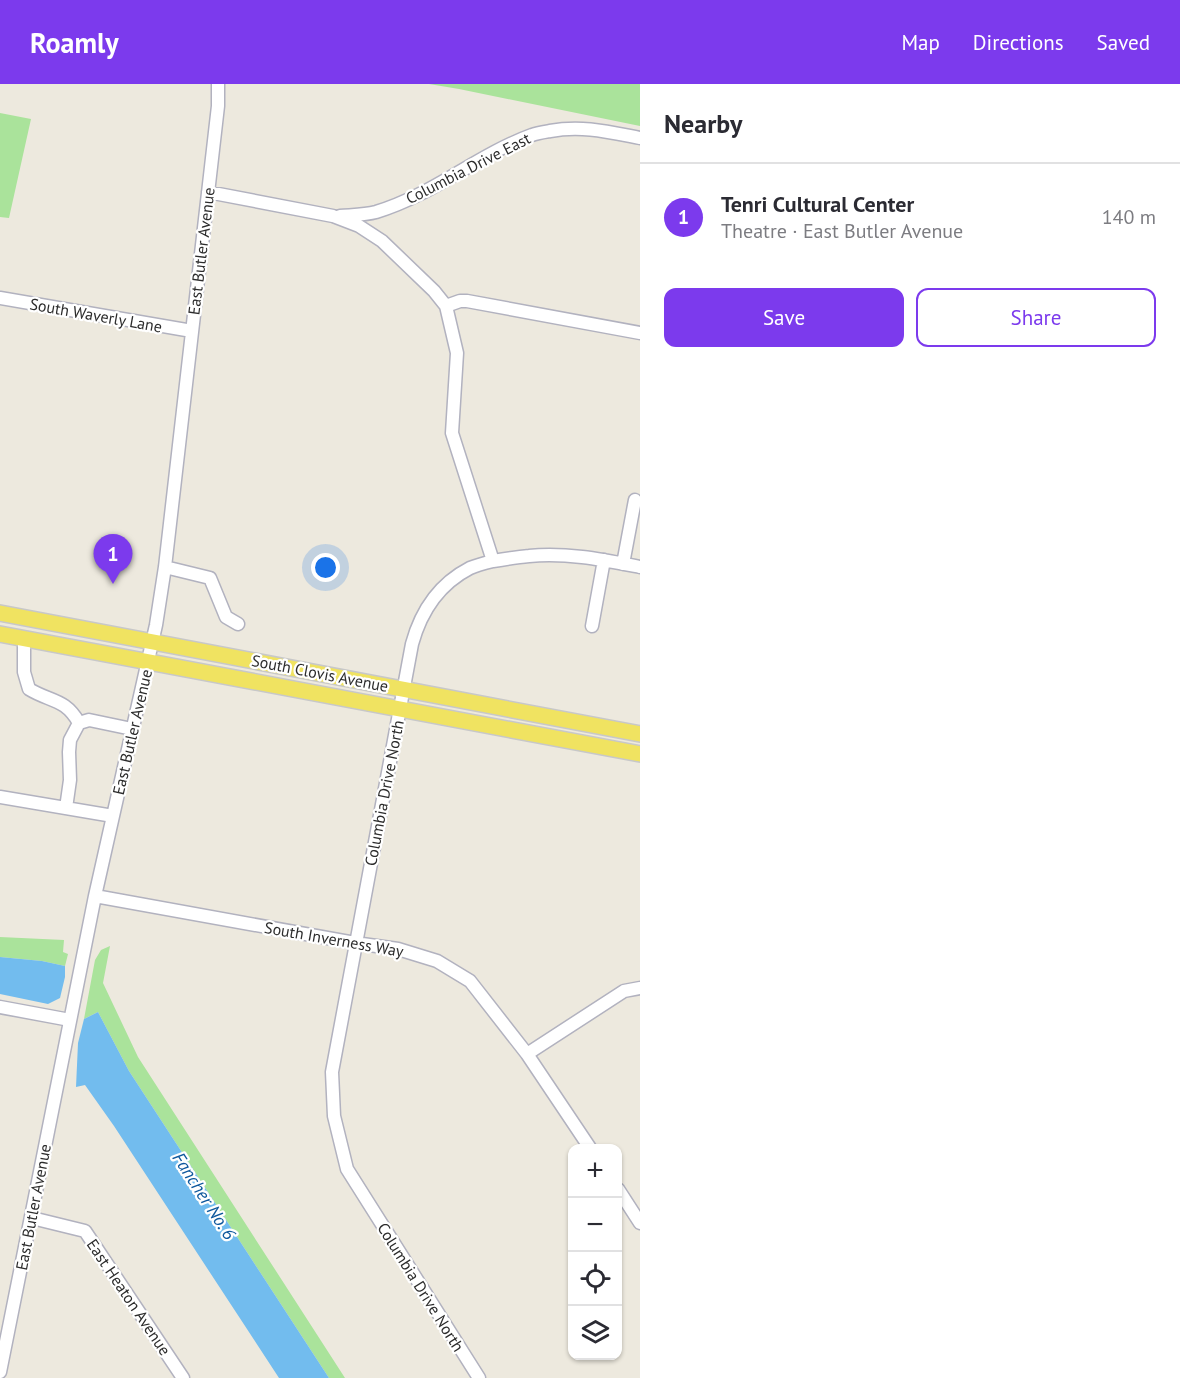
<!DOCTYPE html>
<html lang="en">
<head>
<meta charset="utf-8">
<style>
  :root { --surface:#fff; --page:#f2f2f3; --text:#2b2b33; --muted:#7c7c81; --line:#e1e1e2; --accent:#7c3aed }
  body { margin:0; font-family:"PT Sans",sans-serif; background:var(--page); color:var(--text) }
  .controls { position:absolute; right:18px; bottom:18px; display:grid; overflow:hidden; border-radius:12px; box-shadow:0 2px 4px #0004 }
  .controls button { width:54px; height:54px; display:grid; place-items:center; padding:0; border:0; border-bottom:2px solid var(--line); background:var(--surface); color:var(--text); font:30px sans-serif }
  .you { position:absolute; left:326px; top:484px; width:21px; height:21px; margin:-15px; border:4px solid #fff; border-radius:50%; background:#1a73e8; box-shadow:0 0 0 9px #1a73e833 }
  .badge { display:grid; place-items:center; width:39px; height:39px; border-radius:50%; background:var(--accent); color:#fff; font-size:20px; font-weight:700 }
  .pin { position:absolute; translate:-50% -50px; filter:drop-shadow(0 2px 3px #0008) }
  .pin::after { content:''; position:absolute; top:32px; width:21px; height:18px; background:inherit; clip-path:polygon(0 0,100% 0,50% 100%) }
  .list { margin:0; padding:0; list-style:none }
  h2 { display:flex; justify-content:space-between; align-items:center; height:78px; margin:0; padding:0 24px; font-size:26px }
  h2 small { font-size:20px; font-weight:400; color:var(--muted) }
  .list li { display:grid; grid-template-columns:39px 1fr auto; gap:18px; align-items:center; box-sizing:border-box; height:108px; padding:0 24px; border-top:2px solid var(--line) }
  .list b { display:block; font-size:22px; white-space:nowrap }
  .list p { margin:0; font-size:20px; white-space:nowrap; color:var(--muted) }
  .list em { font-size:20px; font-style:normal; color:var(--muted) }
  .actions { display:flex; gap:12px; padding:18px 24px }
  .actions a { flex:1; padding:14px 0; border:2px solid var(--accent); border-radius:12px; text-align:center; font-size:21px; color:var(--accent) }
  .actions .main { background:var(--accent); color:#fff }
  .icon { flex:none; width:33px; height:33px; fill:none; stroke:currentColor; stroke-width:2; stroke-linecap:round; stroke-linejoin:round }
  .map { position:relative; flex:none; width:640px; height:1294px; overflow:hidden }
  header { display:flex; align-items:center; gap:36px; box-sizing:border-box; height:84px; padding:0 30px; background:var(--accent); color:#fff }
  header strong { font-size:28px }
  nav { display:flex; gap:33px; margin-inline-start:auto; font-size:21px }
  main { display:flex }
  aside { flex:1; background:var(--surface) }
  .map>svg:first-child { display:block }
  .green { fill:#aae39b }
  .water { fill:#72bcee }
  .lines { fill:none; stroke-linecap:round; stroke-linejoin:round }
  .minor-casing { stroke:#b2b2bf; stroke-width:15 }
  .major-casing { stroke:#c8c8c8; stroke-width:18 }
  .minor { stroke:#fff; stroke-width:12 }
  .major { stroke:#f0e361; stroke-width:15 }
  .labels { text-anchor:middle; stroke-width:4.5; stroke-linejoin:round; paint-order:stroke }
  .street-label { font-size:16px; fill:#2c2c2c; stroke:#fff }
  .water-label { font-size:18px; font-style:italic; fill:#0e589d; stroke:#fff }
</style>
</head>
<body>
<header>
<strong>Roamly</strong>
<nav><a>Map</a><a>Directions</a><a>Saved</a></nav>
</header>
<main>
<div class="map">
<svg width="640" height="1294" viewBox="0 0 640 1294">
  <rect width="100%" height="100%" fill="#ede9de"/>
  <!-- green -->
  <path class="green" d="M 429,0 L 640,0 L 640,42 L 459,5 Z
    M 0,29 L 31,35 L 9,134 L 0,133 Z
    M 0,853 L 64,856 L 63,868 L 68,870 L 65,882 L 42,877 L 0,873 Z
    M 110,862 L 103,899 L 138,973 L 345,1294 L 329,1294 L 129,987 L 98,928 L 84,935 L 95,876 L 101,866 Z"/>
  <!-- water -->
  <path class="water" d="M 0,873 L 42,877 L 65,882 L 65,893 L 60,914 L 48,920 L 0,910 Z
    M 98,928 L 129,987 L 329,1294 L 279,1294 L 114,1042 L 85,1001 L 76,1003 L 78,959 L 84,935 Z"/>
  <g class="lines">
    <defs>
      <path id="minor" d="M 208,108 L 333,132 L 359,142 L 382,157 L 434,207 L 446,222 L 457,269 L 452,349 L 493,477 C 485,479 477,481 470,484 C 439,500 421,527 412,560 L 332,988 L 334,1032 L 347,1085 L 479,1294
        M 340,132 C 352,131 365,131 376,128 C 433,111 477,71 532,51 C 537,49 544,48 550,47 C 582,41 609,48 640,54
        M 0,214 L 192,247
        M 446,222 L 460,217 L 467,217 L 640,249
        M 493,477 C 505,475 517,473 529,472 C 566,468 604,476 640,483
        M 623,480 L 635,416
        M 165,483 L 210,494 L 226,533 L 238,540
        M 592,542 L 604,476
        M 24,554 L 24,588 L 29,605 C 50,618 65,614 79,639
        M 0,713 L 113,732
        M 66,724 L 70,696 L 69,668 L 70,656 L 79,639 L 89,636 L 132,645
        M 95,812 L 355,859 L 398,865 L 437,877 L 470,897 L 527,970 L 590,1064
        M 0,923 L 70,936
        M 527,970 L 624,907 L 640,904
        M 618,1105 L 640,1139
        M 32,1134 L 85,1147 L 183,1294
        M 0,1288 L 95,812 L 156,541 L 165,483 L 218,22 L 218,0"/>
      <path id="major" d="M 0,529 L 640,650
        M 0,550 L 640,670"/>
    </defs>
    <!-- minor casing -->
    <use href="#minor" class="minor-casing"/>
    <!-- major casing -->
    <use href="#major" class="major-casing"/>
    <!-- minor -->
    <use href="#minor" class="minor"/>
    <!-- major -->
    <use href="#major" class="major"/>
  </g>
  <g class="labels">
    <!-- street labels -->
    <g class="street-label">
      <text transform="translate(468 84) rotate(-27)" y="6">Columbia Drive East</text>
      <text transform="translate(201 167) rotate(-83)" y="6">East Butler Avenue</text>
      <text transform="translate(96 231) rotate(10)" y="6">South Waverly Lane</text>
      <text transform="translate(320 589) rotate(11)" y="6">South Clovis Avenue</text>
      <text transform="translate(132 648) rotate(-77)" y="6">East Butler Avenue</text>
      <text transform="translate(384 709) rotate(-79)" y="6">Columbia Drive North</text>
      <text transform="translate(334 855) rotate(10)" y="6">South Inverness Way</text>
      <text transform="translate(33 1123) rotate(-79)" y="6">East Butler Avenue</text>
      <text transform="translate(421 1203) rotate(58)" y="6">Columbia Drive North</text>
      <text transform="translate(129 1213) rotate(56)" y="6">East Heaton Avenue</text>
    </g>
    <!-- water labels -->
    <g class="water-label">
      <text transform="translate(204 1112) rotate(57)" y="6">Fancher No. 6</text>
    </g>
  </g>
</svg>
<div class="controls">
<button>+</button>
<button>−</button>
<button><svg class="icon" aria-label="locate" viewBox="0 0 24 24"><circle cx="12" cy="12" r="6"/><path d="M12 2v4M12 18v4M2 12h4M18 12h4"/></svg></button>
<button><svg class="icon" aria-label="layers" viewBox="0 0 24 24"><path d="M12 4l9 5-9 5-9-5zM3 14l9 5 9-5"/></svg></button>
</div>
<div class="you"></div>
<div class="pin badge" style="left:113px;top:500px">1</div>
</div>
<aside>
<h2>Nearby<small></small></h2>
<ul class="list">
<li><span class="badge">1</span><div><b>Tenri Cultural Center</b><p>Theatre · East Butler Avenue</p></div><em>140 m</em></li>
</ul>
<div class="actions"><a class="main">Save</a><a>Share</a></div>
</aside>
</main>
</body>
</html>
